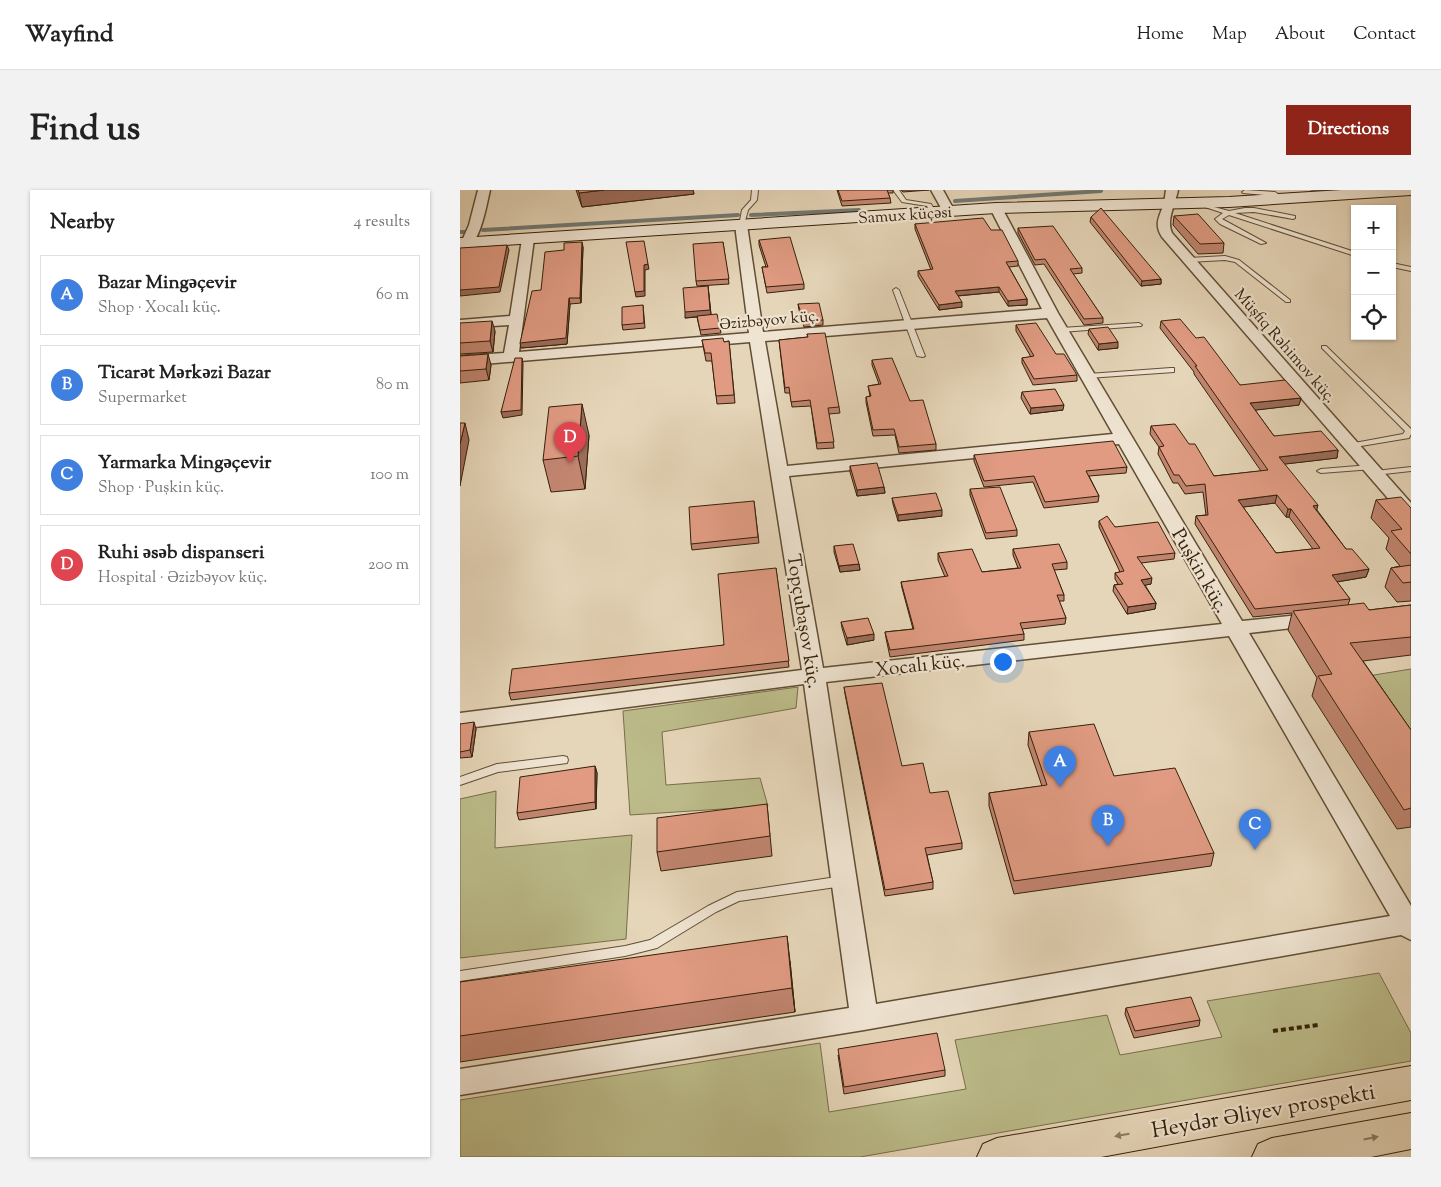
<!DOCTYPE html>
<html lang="en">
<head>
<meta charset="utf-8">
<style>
  :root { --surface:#fff; --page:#f2f2f2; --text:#222; --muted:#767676; --line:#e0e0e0; --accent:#8f2418 }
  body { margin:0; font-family:"Sorts Mill Goudy",serif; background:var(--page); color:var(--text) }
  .controls { position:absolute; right:15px; top:15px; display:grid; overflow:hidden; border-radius:0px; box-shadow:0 1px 4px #0004 }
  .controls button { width:45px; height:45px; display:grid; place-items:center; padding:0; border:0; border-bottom:1px solid var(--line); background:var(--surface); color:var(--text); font:25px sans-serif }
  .you { position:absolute; left:542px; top:471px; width:18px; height:18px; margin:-12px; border:4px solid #fff; border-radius:50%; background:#1a73e8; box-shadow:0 0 0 8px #1a73e833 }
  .badge { display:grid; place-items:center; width:32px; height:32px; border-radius:50%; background:var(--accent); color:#fff; font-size:16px; font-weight:700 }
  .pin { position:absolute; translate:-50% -41px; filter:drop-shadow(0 1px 2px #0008) }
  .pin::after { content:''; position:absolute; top:26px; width:18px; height:15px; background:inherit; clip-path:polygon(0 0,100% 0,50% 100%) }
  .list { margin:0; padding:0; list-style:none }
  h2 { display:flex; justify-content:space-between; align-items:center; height:65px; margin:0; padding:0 20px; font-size:21px }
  h2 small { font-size:16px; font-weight:400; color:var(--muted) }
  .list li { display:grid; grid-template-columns:32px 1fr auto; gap:15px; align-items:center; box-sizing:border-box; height:80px; margin:0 10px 10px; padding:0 10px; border:1px solid var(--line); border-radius:0px }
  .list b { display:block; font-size:19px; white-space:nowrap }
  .list p { margin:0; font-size:16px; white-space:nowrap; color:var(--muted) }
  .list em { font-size:16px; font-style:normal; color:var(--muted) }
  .icon { flex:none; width:28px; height:28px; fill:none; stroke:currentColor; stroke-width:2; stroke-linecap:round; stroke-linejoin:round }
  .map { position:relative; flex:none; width:951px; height:967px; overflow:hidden; border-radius:0px }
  header { display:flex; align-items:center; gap:30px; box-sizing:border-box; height:70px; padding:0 25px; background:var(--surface); border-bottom:1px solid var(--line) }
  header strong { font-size:24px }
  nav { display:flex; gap:28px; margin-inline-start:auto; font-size:18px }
  .intro { display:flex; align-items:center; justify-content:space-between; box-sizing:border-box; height:120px; padding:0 30px }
  h1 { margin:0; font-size:35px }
  .button { padding:12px 22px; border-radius:0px; background:var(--accent); color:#fff; font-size:18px; font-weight:700 }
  main { display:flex; gap:30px; padding:0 30px }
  aside { flex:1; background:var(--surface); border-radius:0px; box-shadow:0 1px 4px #0004 }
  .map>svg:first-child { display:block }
  .green { fill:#bcbc8a; stroke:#786e4a }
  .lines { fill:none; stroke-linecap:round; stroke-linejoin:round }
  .stream { stroke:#737a74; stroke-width:4 }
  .lane-casing { stroke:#614e35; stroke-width:2 }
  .street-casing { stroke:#614e35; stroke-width:3 }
  .secondary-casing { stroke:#352109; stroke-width:2 }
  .primary-casing { stroke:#352109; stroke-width:2 }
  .path { stroke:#352109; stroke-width:4; stroke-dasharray:5 3; stroke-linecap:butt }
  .lane { fill:#efe4d2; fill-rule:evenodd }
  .street { fill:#efe4d2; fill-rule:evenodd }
  .secondary { fill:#efe4d2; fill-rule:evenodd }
  .primary { fill:#e6d6b9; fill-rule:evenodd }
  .wall { fill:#c18570; stroke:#352109; fill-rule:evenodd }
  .shaded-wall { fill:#9d6c5b; stroke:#352109 }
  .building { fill:#e09b82; stroke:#352109; fill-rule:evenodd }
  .oneway { fill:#8e7c61 }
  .labels { text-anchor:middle; stroke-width:4.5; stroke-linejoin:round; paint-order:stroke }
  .far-street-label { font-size:16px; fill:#352109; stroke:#efe4d2 }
  .street-label { font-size:19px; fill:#352109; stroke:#efe4d2 }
  .near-street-label { font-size:22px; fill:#352109; stroke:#efe4d2 }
</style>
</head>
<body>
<header>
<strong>Wayfind</strong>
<nav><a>Home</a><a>Map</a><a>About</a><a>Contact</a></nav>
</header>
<div class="intro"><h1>Find us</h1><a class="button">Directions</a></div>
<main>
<aside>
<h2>Nearby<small>4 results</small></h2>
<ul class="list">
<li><span class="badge" style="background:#3f7fe0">A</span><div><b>Bazar Mingəçevir</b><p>Shop · Xocalı küç.</p></div><em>60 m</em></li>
<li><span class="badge" style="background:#3f7fe0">B</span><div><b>Ticarət Mərkəzi Bazar</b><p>Supermarket</p></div><em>80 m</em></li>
<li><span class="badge" style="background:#3f7fe0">C</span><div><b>Yarmarka Mingəçevir</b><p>Shop · Puşkin küç.</p></div><em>100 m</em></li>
<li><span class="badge" style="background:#e0444e">D</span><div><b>Ruhi əsəb dispanseri</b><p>Hospital · Əzizbəyov küç.</p></div><em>200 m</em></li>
</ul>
</aside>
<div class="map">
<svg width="951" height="967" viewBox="0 0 951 967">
  <rect width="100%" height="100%" fill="#e6d6b9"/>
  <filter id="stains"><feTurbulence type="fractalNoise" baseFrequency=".004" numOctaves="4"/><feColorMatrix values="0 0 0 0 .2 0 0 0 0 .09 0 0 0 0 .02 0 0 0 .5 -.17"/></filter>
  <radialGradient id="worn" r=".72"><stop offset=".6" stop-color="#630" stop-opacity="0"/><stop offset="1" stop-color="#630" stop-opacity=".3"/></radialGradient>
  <!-- green -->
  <path class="green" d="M 951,479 L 951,548 L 908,486 Z
    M 338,497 L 336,518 L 202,542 L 206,595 L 300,588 L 308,616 L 170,625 L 163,521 Z
    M 36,601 L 35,658 L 172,645 L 166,749 L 0,768 L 0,609 Z
    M 919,783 L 951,843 L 951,871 L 400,967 L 0,967 L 0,910 L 360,853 L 369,922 L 506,899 L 495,850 L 647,825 L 660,865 L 762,847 L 747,811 Z"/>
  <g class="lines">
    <!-- stream -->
    <path class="stream" d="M 852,2 L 881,0
      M 495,11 L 641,1
      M 291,25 L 399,20
      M 23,40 L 278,25
      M 0,42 L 5,42"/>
    <defs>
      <path id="lane" d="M 292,0 L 298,0 L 297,10 L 288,20 L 284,35 L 279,36 L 282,20 L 291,10 Z
        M 433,0 L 439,0 L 446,10 L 471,14 L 477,23 L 472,24 L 467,16 L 442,12 Z
        M 785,0 L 815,2 L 826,9 L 823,11 L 814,6 L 783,3 L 782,2 Z
        M 739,13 L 769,21 L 785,18 L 794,18 L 835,26 L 835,28 L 833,29 L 794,22 L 775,23 L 895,62 L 895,66 L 769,25 L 762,29 L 806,53 L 801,54 L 760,34 L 755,29 L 763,23 L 739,15 Z
        M 765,66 L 779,70 L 830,110 L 830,112 L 826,112 L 775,72 L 765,70 L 729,72 L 726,70 L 729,68 Z
        M 932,73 L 951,77 L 951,81 L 932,77 Z
        M 436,98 L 439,100 L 465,166 L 463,167 L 457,166 L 433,100 Z
        M 679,133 L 682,135 L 681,136 L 601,142 L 598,140 L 601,138 Z
        M 862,156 L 866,156 L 951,239 L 951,244 L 949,248 L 889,258 L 889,254 L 943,244 L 945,241 L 862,158 Z
        M 711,178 L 714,178 L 714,182 L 628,188 L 624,186 L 628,184 Z
        M 910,275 L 914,277 L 913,279 L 861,283 L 857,281 L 861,279 Z
        M 951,277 L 951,281 L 915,285 L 911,283 L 915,281 Z
        M 103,566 L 107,567 L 108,570 L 107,573 L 38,582 L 0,595 L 0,587 L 37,574 Z
        M 383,686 L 387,688 L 389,691 L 387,694 L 383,696 L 279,711 L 256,722 L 197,758 L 165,766 L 0,791 L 0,781 L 165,756 L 190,750 L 248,716 L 277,702 Z"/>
      <path id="street" d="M 18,0 L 30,0 C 27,13 20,54 7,57 L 1,53 L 9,35 Z
        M 471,0 L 483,0 L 495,22 L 493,25 L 485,25 Z
        M 706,0 L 718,0 C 715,15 706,30 712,43 L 951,313 L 951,329 L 945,328 L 702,47 C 694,34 699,28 703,16 C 705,11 705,5 706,0 Z
        M 536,14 L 542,18 L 598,123 L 782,431 L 859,423 L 866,425 L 869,429 L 866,433 L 859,435 L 789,443 L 951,716 L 951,750 L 941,745 L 404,840 L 0,905 L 0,879 L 389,818 L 344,494 L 0,539 L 0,523 L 342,480 L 290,152 L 0,176 L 0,166 L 44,163 L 49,135 L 0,138 L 0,130 L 50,126 L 62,49 L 68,45 L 74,49 L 59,162 L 289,143 L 275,35 L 281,31 L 287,35 L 303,142 L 582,119 L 530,18 ZM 587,128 L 653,244 L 327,276 L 305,151 ZM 659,254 L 762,434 L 363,478 L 329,286 ZM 769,446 L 930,726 L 416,814 L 366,492 Z"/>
      <path id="secondary" d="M 882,0 L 951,0 L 951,5 L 769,17 L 536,23 L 0,58 L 0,48 L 536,13 L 769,7 Z"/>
      <path id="primary" d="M 951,876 L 951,910 L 641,967 L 517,967 L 523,954 L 537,948 Z
        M 951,923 L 951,959 L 911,967 L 792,967 L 798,954 L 812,948 Z"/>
    </defs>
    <!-- lane casing -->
    <use href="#lane" class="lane-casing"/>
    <!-- street casing -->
    <use href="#street" class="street-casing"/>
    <!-- secondary casing -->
    <use href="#secondary" class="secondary-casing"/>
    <!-- primary casing -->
    <use href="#primary" class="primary-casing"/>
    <!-- path -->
    <path class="path" d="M 813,841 L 858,835"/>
    <!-- lane -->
    <use href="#lane" class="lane"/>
    <!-- street -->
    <use href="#street" class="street"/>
    <!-- secondary -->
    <use href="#secondary" class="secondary"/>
    <!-- primary -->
    <use href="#primary" class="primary"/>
  </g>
  <!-- wall -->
  <path class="wall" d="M 116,0 L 233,0 L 234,4 L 122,17 Z
    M 377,0 L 433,0 L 433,3 L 428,3 L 430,8 L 431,13 L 382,16 Z
    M 441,0 L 469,0 L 443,2 Z
    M 714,26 L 764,53 L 763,63 L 738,64 L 713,35 Z
    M 631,27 L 701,89 L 701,94 L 681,96 L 630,32 Z
    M 455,34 L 531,40 L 558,71 L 558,76 L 549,77 L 567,109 L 567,115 L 548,116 L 539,102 L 498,106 L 502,117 L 479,120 L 458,86 L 458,81 L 471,80 L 455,39 Z
    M 558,38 L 622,78 L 622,83 L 613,84 L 643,128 L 643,133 L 624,135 L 584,74 L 575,75 L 558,43 Z
    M 299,50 L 344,94 L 344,99 L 307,103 L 302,77 L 306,77 L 299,55 Z
    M 263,52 L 269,94 L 237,96 L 236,91 Z
    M 123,57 L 121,113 L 110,114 L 107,154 L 61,158 L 81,100 L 104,60 Z
    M 248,96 L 251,124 L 260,138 L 261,143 L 241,145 L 237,127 L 225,128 Z
    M 338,114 L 363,130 L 363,135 L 344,137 L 339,120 Z
    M 183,115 L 185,138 L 163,140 L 162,135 Z
    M 701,131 L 736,148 L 780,195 L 841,208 L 839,215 L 795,220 L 814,246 L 878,260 L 877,268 L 824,274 L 857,320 L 886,359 L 909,379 L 906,387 L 877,392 L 890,409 L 888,415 L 909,420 L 951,415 L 951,465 L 903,471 L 951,540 L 951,637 L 937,639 L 852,506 L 857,488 L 828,440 L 832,423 L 793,427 L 735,334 L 736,326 L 746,325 L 743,302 L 725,304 L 718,293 L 713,293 L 698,264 L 699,257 L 690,244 L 691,236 L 729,254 L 754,286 L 801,281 L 734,184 L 734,182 L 700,138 ZM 815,313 L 826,327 L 829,327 L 853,359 L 816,363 L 783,317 Z
    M 0,133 L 35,141 L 33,162 L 0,164 Z
    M 556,135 L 596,164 L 617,185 L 617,191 L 573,195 L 562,173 L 562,168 L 571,167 L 556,141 Z
    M 629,139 L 658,158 L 638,160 L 628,144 Z
    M 347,144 L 379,217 L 380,223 L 369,224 L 374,258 L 357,259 L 351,216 L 332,217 L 330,203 L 325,203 L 319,150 L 348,147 Z
    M 242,150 L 264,152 L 269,151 L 275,213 L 257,214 L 252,171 L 246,171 Z
    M 0,166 L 31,175 L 29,190 L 0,193 Z
    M 412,170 L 450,211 L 476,254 L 476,260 L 439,263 L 435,245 L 413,246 L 406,212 L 406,207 L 410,206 L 408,196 L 419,194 L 412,175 Z
    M 562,202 L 603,220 L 570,224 L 561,208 Z
    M 129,245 L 125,299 L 91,302 L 83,270 Z
    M 514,265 L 667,277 L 666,283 L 629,286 L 639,306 L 638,312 L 584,318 L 573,292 L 524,297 L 514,271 Z
    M 390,276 L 424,297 L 425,303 L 397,306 L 390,282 Z
    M 510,299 L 557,340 L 557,346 L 526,349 L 510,305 Z
    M 432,308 L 482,326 L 438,331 L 433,314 Z
    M 916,310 L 951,318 L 951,411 L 937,412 L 925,397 L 931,378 L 940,376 L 926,359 L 929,348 L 911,328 Z
    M 294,311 L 299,353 L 232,360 L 231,354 Z
    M 639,331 L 655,337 L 715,363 L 714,369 L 681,373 L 691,394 L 685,395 L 696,413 L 695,419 L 667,424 L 653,401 L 654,395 L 658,394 L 655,389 L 655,383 L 660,382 L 639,337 Z
    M 374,356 L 399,374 L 400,380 L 380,382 L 374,362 Z
    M 553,359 L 607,372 L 607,379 L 594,380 L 604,405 L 604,411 L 599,411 L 606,428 L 605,434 L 562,439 L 564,444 L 564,450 L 430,467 L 426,448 L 425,442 L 453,439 L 442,398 L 441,392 L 485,387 L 478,370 L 478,363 L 522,382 L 558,378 L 553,365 Z
    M 316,378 L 329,477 L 51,510 L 49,503 L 264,455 Z
    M 381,432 L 414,450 L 387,455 L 382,438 Z
    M 384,497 L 442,576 L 470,603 L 502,653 L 502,659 L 467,665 L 473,692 L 473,699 L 425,706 L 385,504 Z
    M 0,534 L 16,539 L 12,567 L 0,568 Z
    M 569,542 L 654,586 L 754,663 L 751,676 L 554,704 L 529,616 L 529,603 L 582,596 L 568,555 Z
    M 135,576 L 137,583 L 136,619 L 59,630 L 57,623 Z
    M 307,614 L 312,666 L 201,681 L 197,662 Z
    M 330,771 L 335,822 L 0,872 L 0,792 Z
    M 666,818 L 740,830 L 739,836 L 674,848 L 665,824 Z
    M 378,865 L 485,880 L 485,886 L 384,904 Z"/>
  <!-- shaded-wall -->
  <path class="shaded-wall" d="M 144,0 L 233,0 L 234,4 L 122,17 L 119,3 Z
    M 122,52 L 123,57 L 121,113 L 120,108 Z
    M 47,55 L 49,60 L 40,102 L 0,106 L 0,100 Z
    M 188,74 L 189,79 L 185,80 L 185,106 L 176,107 L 175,102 L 184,75 Z
    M 701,89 L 701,94 L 681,96 L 682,91 Z
    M 248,96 L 251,125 L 225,128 L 225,122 Z
    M 539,97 L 539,102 L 495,106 L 495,101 Z
    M 109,108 L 110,114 L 107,154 L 61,158 L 60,153 Z
    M 567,109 L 567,115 L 548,116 L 548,111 Z
    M 502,112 L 502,117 L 479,120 L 479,115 Z
    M 32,131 L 35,141 L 33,162 L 30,151 Z
    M 658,152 L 658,158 L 638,160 L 639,154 Z
    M 28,164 L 31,175 L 29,190 L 26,179 Z
    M 62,168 L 63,174 L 62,225 L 43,228 L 41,222 Z
    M 841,208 L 839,215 L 788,221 L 790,213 Z
    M 122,214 L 129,245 L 125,299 L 118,266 Z
    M 604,215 L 603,220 L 570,224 L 571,218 Z
    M 5,233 L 9,250 L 0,296 L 0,254 Z
    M 878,260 L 877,268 L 817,275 L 819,267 Z
    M 424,297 L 425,303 L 397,306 L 397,300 Z
    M 817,305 L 815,313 L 776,318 L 778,310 Z
    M 858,315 L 856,323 L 853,316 Z
    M 828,319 L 831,319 L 829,327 L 826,327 Z
    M 482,320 L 482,326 L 438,331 L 438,325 Z
    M 399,374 L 400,380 L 380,382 L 379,376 Z
    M 909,379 L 906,387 L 870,393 L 872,385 Z
    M 692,388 L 691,394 L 681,396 L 681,390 Z
    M 696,413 L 695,419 L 667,424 L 668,417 Z
    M 414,444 L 414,450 L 387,455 L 387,448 Z
    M 14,532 L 16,539 L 12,567 L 10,560 Z
    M 135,576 L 137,583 L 136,619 L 135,612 Z
    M 327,746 L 330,771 L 335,822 L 332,798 Z"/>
  <!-- building -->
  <path class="building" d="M 118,0 L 144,0 L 119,3 Z
    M 378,0 L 427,0 L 430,8 L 382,11 Z
    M 641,18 L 701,89 L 682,91 L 631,27 Z
    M 738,24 L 764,53 L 740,54 L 714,26 Z
    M 523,28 L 531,40 L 542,40 L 558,71 L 546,72 L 567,109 L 548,111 L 539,97 L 495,101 L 502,112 L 479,115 L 458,81 L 473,79 L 455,34 Z
    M 593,36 L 622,78 L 610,79 L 643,128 L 624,129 L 585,69 L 575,70 L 558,38 Z
    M 330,47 L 344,94 L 306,97 L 302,77 L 308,77 L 299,50 Z
    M 184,51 L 188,74 L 184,75 L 184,101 L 175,102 L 166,52 Z
    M 122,52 L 120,108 L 109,108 L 106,148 L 60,153 L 72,101 L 81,100 L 85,62 L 104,60 L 104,53 Z
    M 263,52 L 269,89 L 236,91 L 233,54 Z
    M 47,55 L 39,97 L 0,100 L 0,58 Z
    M 248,96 L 250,120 L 225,122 L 223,98 Z
    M 359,113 L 363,130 L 344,131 L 338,114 Z
    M 183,115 L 184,133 L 162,135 L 162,117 Z
    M 257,124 L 260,138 L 240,140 L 237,126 Z
    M 720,129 L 736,148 L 744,147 L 780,195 L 825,190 L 841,208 L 790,213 L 814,246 L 861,241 L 878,260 L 819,267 L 858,315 L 853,316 L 886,359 L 892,359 L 909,379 L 872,385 L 890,409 L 795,419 L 736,326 L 748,325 L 745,294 L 726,296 L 719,285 L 714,285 L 699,257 L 704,256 L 691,236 L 715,234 L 729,254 L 735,254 L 754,286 L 808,280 L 735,176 L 737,176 L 701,131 ZM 817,305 L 828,319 L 831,319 L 860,358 L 816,363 L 778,310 Z
    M 32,131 L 30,151 L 0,153 L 0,133 Z
    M 576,133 L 596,164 L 604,164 L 617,185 L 574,189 L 562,168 L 574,166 L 556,135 Z
    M 648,137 L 658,152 L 639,154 L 629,139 Z
    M 365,143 L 379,217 L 368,218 L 374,252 L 357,253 L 350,210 L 331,212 L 329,197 L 325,198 L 319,150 L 348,147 L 347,144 Z
    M 263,148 L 264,152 L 269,151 L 274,205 L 256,206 L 251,163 L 245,163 L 242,150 Z
    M 28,164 L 26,179 L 0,181 L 0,166 Z
    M 55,168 L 62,168 L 61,220 L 41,222 Z
    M 432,168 L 450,211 L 463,210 L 476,254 L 439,257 L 434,239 L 413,240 L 406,207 L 411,206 L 408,196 L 421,194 L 412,170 Z
    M 595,199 L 604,215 L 571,218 L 562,202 Z
    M 122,214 L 118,266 L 83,270 L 89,217 Z
    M 0,233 L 5,233 L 0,254 Z
    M 653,251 L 667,277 L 626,281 L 639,306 L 585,312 L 574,286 L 524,291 L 514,265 Z
    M 417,273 L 424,297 L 397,300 L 390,276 Z
    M 540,297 L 557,340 L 526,343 L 510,299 Z
    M 476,303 L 482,320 L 438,325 L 432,308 Z
    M 941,307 L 951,318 L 951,364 L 931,341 L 942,339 L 916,310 Z
    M 294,311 L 298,347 L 231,354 L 229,317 Z
    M 647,326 L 655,337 L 698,332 L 715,363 L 677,367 L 692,388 L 681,390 L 696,413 L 668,417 L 654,395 L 663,394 L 655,383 L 664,381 L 639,331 Z
    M 393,354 L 399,374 L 379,376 L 374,356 Z
    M 599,354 L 607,372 L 592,374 L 604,405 L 597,405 L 606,428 L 560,433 L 564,444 L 430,460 L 425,442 L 454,439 L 441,392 L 488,386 L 478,363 L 512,359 L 522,382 L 561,378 L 553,359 Z
    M 951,375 L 951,392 L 943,393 L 931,378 Z
    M 316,378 L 329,471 L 49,503 L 52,479 L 264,455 L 258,384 Z
    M 904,413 L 909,420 L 951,415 L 951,447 L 890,453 L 951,540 L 951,618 L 944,620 L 858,486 L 872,484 L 833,421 Z
    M 408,428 L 414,444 L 387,448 L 381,432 Z
    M 422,493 L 442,576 L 463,573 L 470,603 L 488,601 L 502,653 L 465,658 L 473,692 L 425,700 L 384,497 Z
    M 14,532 L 10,560 L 0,562 L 0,534 Z
    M 634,534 L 654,586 L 715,578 L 754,663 L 554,691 L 529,603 L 587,595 L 569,542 Z
    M 135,576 L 135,612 L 57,623 L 60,587 Z
    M 307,614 L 310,646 L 197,662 L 197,628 Z
    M 327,746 L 332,798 L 0,846 L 0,792 Z
    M 731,807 L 740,830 L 675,841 L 666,818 Z
    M 477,843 L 485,880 L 384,897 L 378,859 Z"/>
  <!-- one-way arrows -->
  <defs><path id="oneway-solid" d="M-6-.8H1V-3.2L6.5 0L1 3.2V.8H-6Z" transform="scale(1.25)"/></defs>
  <g class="oneway">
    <use href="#oneway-solid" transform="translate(662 945) rotate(170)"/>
    <use href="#oneway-solid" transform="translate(911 948) rotate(-11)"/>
  </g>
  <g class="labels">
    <!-- far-street labels -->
    <g class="far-street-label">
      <text transform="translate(445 24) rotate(-4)" y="6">Samux küçəsi</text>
      <text transform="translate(309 129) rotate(-5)" y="6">Əzizbəyov küç.</text>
      <text transform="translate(826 155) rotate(49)" y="6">Müşfiq Rəhimov küç.</text>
    </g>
    <!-- street labels -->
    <g class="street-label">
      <text transform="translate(741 380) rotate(60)" y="7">Puşkin küç.</text>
      <text transform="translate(345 431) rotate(81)" y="7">Topçubaşov küç.</text>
      <text transform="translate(460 474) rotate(-6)" y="7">Xocalı küç.</text>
    </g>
    <!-- near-street labels -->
    <g class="near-street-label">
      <text transform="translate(803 920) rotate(-10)" y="8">Heydər Əliyev prospekti</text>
    </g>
  </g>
  <rect width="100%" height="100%" filter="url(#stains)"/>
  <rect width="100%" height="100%" fill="url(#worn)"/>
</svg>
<div class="controls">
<button>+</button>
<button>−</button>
<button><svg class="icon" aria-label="locate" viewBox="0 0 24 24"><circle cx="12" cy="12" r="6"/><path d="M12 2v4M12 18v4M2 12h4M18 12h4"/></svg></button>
</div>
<div class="you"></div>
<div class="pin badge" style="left:600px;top:597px;background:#3f7fe0">A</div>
<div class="pin badge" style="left:648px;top:656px;background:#3f7fe0">B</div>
<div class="pin badge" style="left:795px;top:660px;background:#3f7fe0">C</div>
<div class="pin badge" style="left:110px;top:273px;background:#e0444e">D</div>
</div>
</main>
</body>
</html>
